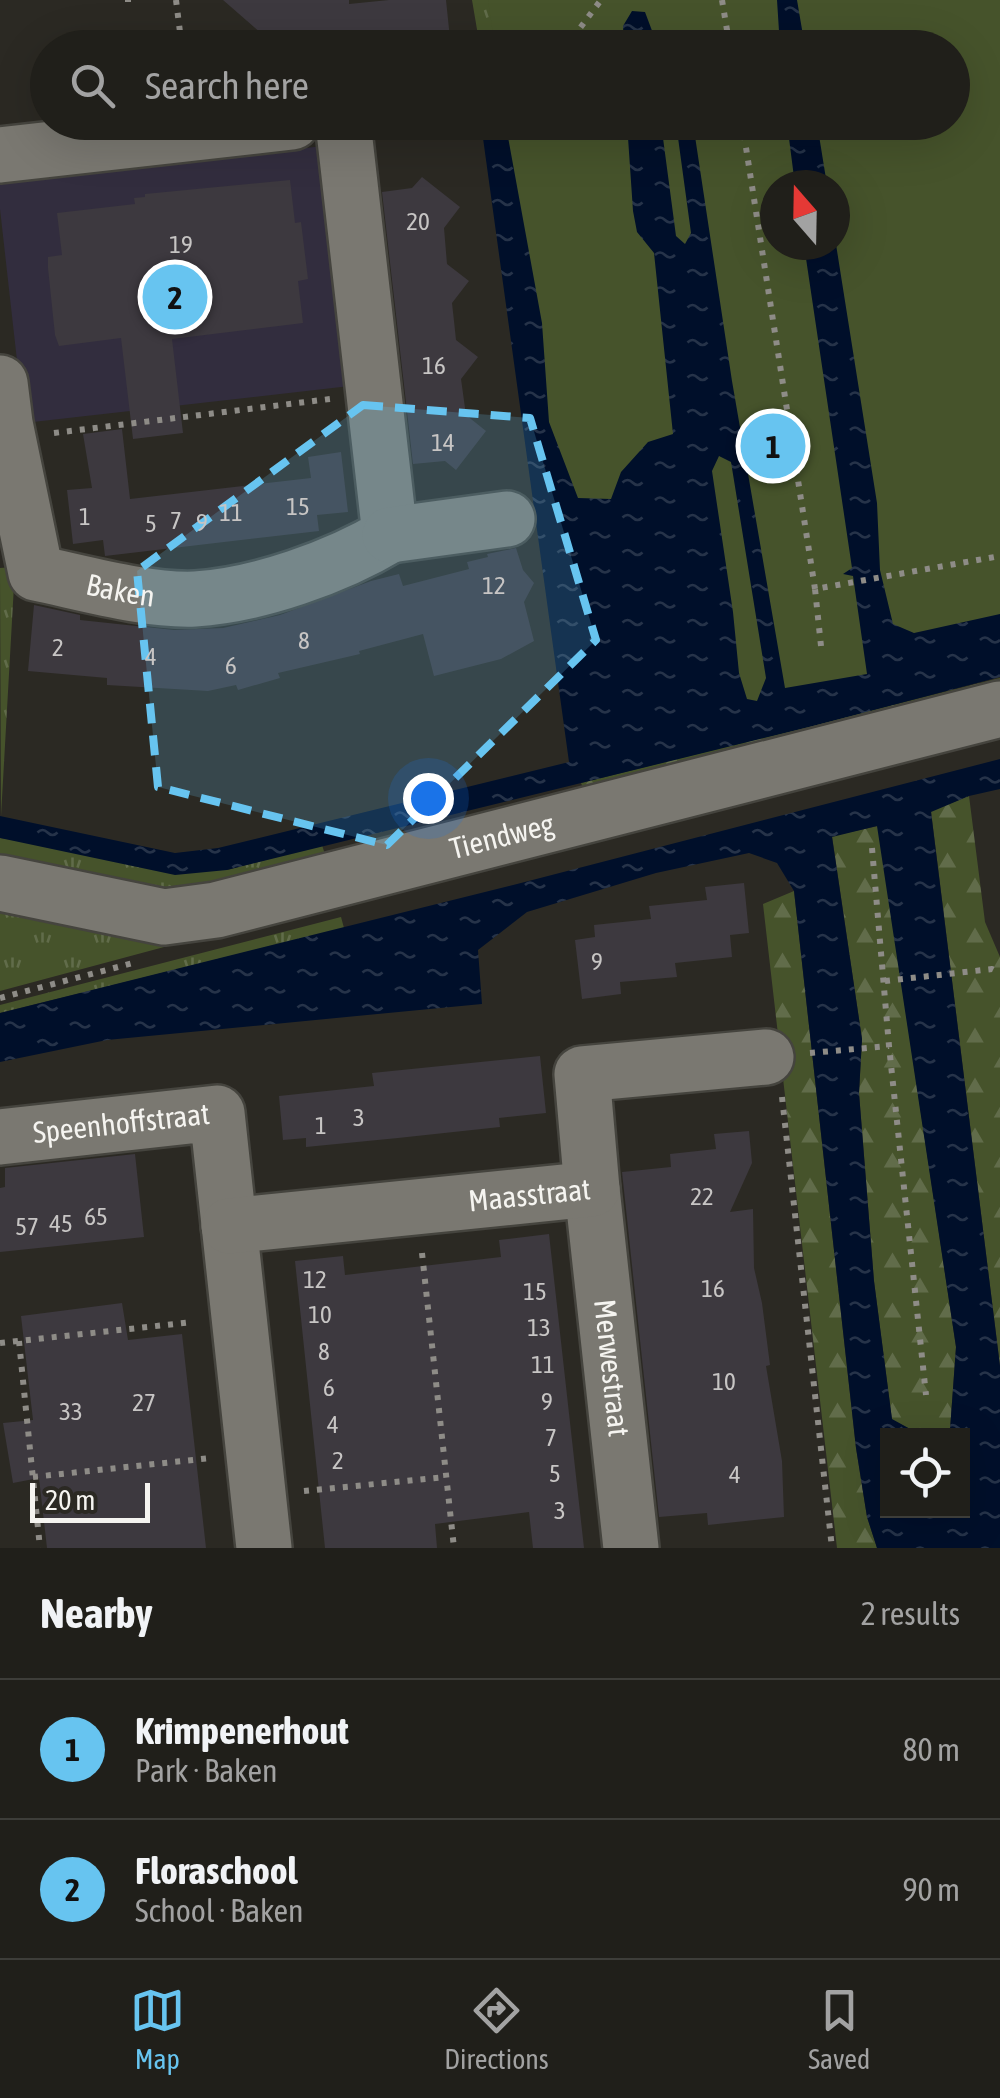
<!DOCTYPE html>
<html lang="en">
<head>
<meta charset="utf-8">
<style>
  :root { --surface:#201f1a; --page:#282723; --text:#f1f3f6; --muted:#a2a2a2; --line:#3d3d39; --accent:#67c4f0 }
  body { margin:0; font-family:"Asap Condensed",sans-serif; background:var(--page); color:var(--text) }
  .controls { position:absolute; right:30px; bottom:30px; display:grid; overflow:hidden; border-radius:0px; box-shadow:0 10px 40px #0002 }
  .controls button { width:90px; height:90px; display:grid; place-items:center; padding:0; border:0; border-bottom:2px solid var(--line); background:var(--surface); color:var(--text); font:50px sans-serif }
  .compass { position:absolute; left:760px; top:170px; width:90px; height:90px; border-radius:50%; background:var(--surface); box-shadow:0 10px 40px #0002; rotate:340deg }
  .scale { position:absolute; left:30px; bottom:25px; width:120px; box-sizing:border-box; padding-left:10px; border:5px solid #f5f4f0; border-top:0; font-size:28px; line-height:35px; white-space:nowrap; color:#f5f4f0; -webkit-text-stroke:8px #2b2923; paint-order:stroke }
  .you { position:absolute; left:428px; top:798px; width:35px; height:35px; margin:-25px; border:8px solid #fff; border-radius:50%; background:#1a73e8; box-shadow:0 0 0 15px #1a73e833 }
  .badge { display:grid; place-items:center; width:65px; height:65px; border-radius:50%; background:var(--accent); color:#111; font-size:32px; font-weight:700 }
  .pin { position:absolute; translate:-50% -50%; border:5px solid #fff; box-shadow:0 2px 10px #0006 }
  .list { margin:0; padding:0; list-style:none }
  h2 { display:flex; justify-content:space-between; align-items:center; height:130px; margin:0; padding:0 40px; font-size:42px }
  h2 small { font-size:32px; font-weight:400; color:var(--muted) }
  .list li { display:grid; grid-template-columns:65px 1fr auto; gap:30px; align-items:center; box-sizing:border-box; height:140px; padding:0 40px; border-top:2px solid var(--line) }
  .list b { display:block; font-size:38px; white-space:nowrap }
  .list p { margin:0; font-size:32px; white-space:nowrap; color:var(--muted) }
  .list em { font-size:32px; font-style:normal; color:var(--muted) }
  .icon { flex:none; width:55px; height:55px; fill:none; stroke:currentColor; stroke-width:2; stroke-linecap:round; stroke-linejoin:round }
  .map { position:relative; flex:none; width:1000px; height:1548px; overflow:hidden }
  .search { position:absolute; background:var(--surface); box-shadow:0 10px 40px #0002; left:30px; right:30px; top:30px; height:110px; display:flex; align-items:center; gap:25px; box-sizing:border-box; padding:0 35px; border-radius:55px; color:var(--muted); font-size:38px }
  .sheet { height:410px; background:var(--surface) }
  nav { display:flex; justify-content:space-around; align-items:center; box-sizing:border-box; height:140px; border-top:2px solid var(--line); background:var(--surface); font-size:28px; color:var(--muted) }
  nav a { display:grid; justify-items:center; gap:5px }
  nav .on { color:var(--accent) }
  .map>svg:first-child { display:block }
  .education { fill:#322d3e }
  .grass { fill:url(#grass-tufts) }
  .forest { fill:url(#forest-firs) }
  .park { fill:#46532b; fill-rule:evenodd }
  .water { fill:url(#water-ripples); fill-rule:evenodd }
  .building { fill:#3d393f }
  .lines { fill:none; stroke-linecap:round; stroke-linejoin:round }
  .minor-casing { stroke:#45443e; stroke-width:60 }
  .path { stroke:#8e8c87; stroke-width:6; stroke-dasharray:5 8; stroke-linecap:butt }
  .minor { stroke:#7a7871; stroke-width:55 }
  .marked { fill:#67c4f0; fill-opacity:0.2; stroke:#67c4f0; stroke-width:8; stroke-dasharray:20 12; stroke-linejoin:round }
  .labels { text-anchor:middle; stroke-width:8; stroke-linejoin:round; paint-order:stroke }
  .number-label { font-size:25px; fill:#c7c5c4 }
  .street-label { font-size:30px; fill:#f5f4f0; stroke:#2b2923 }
</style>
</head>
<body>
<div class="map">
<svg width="1000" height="1548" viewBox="0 0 1000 1548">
  <defs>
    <pattern id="grass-tufts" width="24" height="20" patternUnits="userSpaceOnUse" patternTransform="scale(2.5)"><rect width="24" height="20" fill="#46532b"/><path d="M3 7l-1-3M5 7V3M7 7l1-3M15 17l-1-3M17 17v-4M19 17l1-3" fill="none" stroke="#616c4a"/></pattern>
    <pattern id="forest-firs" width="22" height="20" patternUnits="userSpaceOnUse" patternTransform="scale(2.5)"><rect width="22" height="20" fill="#46532b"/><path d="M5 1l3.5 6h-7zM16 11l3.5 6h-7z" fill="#616c4a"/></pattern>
    <pattern id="water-ripples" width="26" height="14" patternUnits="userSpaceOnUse" patternTransform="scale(2.5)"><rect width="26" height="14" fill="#000f2a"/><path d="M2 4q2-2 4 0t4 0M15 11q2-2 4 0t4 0" fill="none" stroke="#263349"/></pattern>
  </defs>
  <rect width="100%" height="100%" fill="#2b2923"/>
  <!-- education -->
  <path class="education" d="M 323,146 L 350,386 L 24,423 L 0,209 L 0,183 Z"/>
  <!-- grass -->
  <path class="grass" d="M 472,0 L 551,0 L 514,48 L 480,47 Z
    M 15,567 L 1,816 L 0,568 Z
    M 0,838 L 227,870 L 322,845 L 328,864 L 197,897 L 0,862 Z
    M 0,906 L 220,932 L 0,991 Z
    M 341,917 L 344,928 L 0,1013 L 0,1005 Z"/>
  <!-- forest -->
  <path class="forest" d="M 1000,678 L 1000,698 L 589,802 L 581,783 Z
    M 969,796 L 985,922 L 1000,957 L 1000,1366 L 931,811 Z
    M 878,826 L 956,1347 L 950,1430 C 927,1441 913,1430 892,1420 L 874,1281 L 859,1093 L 862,1039 L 832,836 Z
    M 794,891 L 856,1448 L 867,1517 L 877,1548 L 837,1548 L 763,904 Z"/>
  <!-- park -->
  <path class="park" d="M 488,0 L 1000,0 L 1000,648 L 589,768 L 504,123 L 952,122 L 952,48 L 495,47 ZM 775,185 L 835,185 L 835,245 L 775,245 Z"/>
  <!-- water -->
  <path class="water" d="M 777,0 L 797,0 L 805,47 L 780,47 Z
    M 632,11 L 645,12 L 657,44 L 670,47 L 624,47 L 623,26 Z
    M 627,123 L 661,123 L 676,236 L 685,244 L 691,233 L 676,123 L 693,123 L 732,381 L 785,688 L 867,674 L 853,576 L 843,574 L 852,568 L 804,245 L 835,245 L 835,238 L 877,503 L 880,570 L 893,624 L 914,633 L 1000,614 L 1000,677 L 809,727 L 227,870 L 175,875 L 0,838 L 0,816 L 175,853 L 218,848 L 569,762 L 482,131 L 506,126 L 542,323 L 549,422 L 578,498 L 611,499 L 621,472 L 648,442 L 673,434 L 654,253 L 637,232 L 633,211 ZM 719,456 L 731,462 L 766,678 L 757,701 L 747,699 L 739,673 L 733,612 L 712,471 Z
    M 787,123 L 817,123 L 827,185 L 795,185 Z
    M 1000,759 L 1000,789 L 969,796 L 931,812 L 1000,1366 L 1000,1548 L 877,1548 L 867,1517 L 856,1448 L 794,891 L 777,863 L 749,853 L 656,873 L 527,912 L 478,950 L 482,1004 L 107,1040 L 0,1062 L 0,1013 L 517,884 ZM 877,826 L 956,1347 L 950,1430 L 939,1435 L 962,1436 L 962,1510 L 888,1510 L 888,1436 L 921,1435 L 892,1419 L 874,1281 L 859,1093 L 862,1039 L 832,837 Z"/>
  <!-- building -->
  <path class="building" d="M 223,0 L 349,0 L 349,4 L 389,0 L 446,0 L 451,48 L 278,48 Z
    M 422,177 L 460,207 L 444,228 L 447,264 L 469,281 L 452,303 L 454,321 L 456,340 L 478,357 L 461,379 L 466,415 L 486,431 L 456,470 L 445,461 L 413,464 L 382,192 L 412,188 Z
    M 290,180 L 295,223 L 301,222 L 308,279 L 298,281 L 303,323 L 172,339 L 183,433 L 133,439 L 121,338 L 59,346 L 55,335 L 48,268 L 48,257 L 62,255 L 57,213 L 135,204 L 134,198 L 145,197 L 145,194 Z
    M 122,429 L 130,499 L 311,478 L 308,457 L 341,452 L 348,512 L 317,515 L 319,531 L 105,556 L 103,540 L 73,544 L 67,490 L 92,488 L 83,434 Z
    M 516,548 L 523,570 L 534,583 L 524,602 L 534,641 L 501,659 L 434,676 L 423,634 L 359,651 L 360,654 L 278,673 L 280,678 L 238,690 L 236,685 L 208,691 L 107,685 L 107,678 L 28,671 L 34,605 L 80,615 L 80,620 L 174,630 L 223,628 L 280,615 L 371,581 L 399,574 L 403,586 L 469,569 L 467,562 L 488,557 L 487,554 Z
    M 744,883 L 749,933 L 730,935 L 732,957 L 675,963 L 677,977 L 620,982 L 621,994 L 582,999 L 575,940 L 595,937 L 594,925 L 651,919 L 649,906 L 707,900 L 705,887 Z
    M 540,1056 L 546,1113 L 499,1118 L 500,1127 L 398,1138 L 306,1147 L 306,1138 L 283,1140 L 279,1096 L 374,1086 L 372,1073 Z
    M 749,1131 L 752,1163 L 730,1212 L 753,1209 L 754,1268 L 762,1303 L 770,1365 L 766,1366 L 782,1461 L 784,1517 L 708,1525 L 707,1513 L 659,1517 L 622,1172 L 671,1167 L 670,1154 L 716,1149 L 714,1134 Z
    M 135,1154 L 144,1237 L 0,1252 L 0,1188 L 5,1187 L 5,1168 Z
    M 549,1234 L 584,1548 L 533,1548 L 529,1512 L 435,1524 L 437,1548 L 325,1548 L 295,1261 L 343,1256 L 345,1275 L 501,1257 L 499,1240 Z
    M 122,1303 L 128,1340 L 182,1334 L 206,1548 L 47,1548 L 39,1478 L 13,1483 L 3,1423 L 33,1420 L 21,1316 Z"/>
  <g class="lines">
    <defs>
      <g id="minor">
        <path d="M 0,155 L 292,122"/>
        <path id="s1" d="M 0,383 L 5,423 L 36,573 C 84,583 147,601 195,599 C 258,595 337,567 390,535 L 343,122"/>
        <path d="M 390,535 L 507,519"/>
        <path id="s2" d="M 0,883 L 164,917 L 216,910 L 1000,709"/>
        <path id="s3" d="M 0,1137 L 217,1113 L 264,1548"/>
        <path id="s4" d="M 592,1189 L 631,1548"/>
        <path id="s5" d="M 229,1226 L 592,1189 L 582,1074 L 766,1057"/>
      </g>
    </defs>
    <!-- minor casing -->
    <use href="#minor" class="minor-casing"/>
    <!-- path -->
    <path class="path" d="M 128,0 L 128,2
      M 176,0 L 182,48
      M 722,0 L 730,48
      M 565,48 L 601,0
      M 742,122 L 815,589
      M 54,433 L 330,399
      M 821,646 L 815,589 L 1000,556
      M 872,848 L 889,1046 L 926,1395
      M 885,981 L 992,969 L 1000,973
      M 0,998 L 137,962
      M 810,1053 L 889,1046
      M 782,1097 L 832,1548
      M 422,1253 L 454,1548
      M 19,1341 L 40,1548
      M 0,1343 L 193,1322
      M 33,1477 L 211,1458
      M 304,1491 L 446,1477"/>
    <!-- minor -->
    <use href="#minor" class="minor"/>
  </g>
  <!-- marked area -->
  <path class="marked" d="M 363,405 L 530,418 L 596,640 L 387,845 L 158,787 L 137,571 Z"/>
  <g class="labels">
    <!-- number labels -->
    <g class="number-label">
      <text x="418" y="230">20</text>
      <text x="181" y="253">19</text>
      <text x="434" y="374">16</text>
      <text x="443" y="451">14</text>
      <text x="298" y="515">15</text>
      <text x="231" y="521">11</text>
      <text x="85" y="525">1</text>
      <text x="176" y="529">7</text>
      <text x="202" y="531">9</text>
      <text x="151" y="532">5</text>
      <text x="494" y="594">12</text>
      <text x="304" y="649">8</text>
      <text x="58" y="656">2</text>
      <text x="151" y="665">4</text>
      <text x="231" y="674">6</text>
      <text x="597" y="970">9</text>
      <text x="359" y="1126">3</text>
      <text x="321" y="1134">1</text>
      <text x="702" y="1205">22</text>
      <text x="96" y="1225">65</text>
      <text x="61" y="1232">45</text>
      <text x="27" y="1235">57</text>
      <text x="315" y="1288">12</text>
      <text x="713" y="1297">16</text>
      <text x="535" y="1300">15</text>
      <text x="320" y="1323">10</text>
      <text x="539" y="1336">13</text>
      <text x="324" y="1360">8</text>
      <text x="543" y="1373">11</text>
      <text x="724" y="1390">10</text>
      <text x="329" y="1396">6</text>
      <text x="547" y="1410">9</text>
      <text x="144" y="1411">27</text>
      <text x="71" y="1420">33</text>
      <text x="333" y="1433">4</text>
      <text x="551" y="1446">7</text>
      <text x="338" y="1469">2</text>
      <text x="555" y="1482">5</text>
      <text x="735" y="1483">4</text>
      <text x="560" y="1519">3</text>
    </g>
    <!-- street labels -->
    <g class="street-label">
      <text dy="10" stroke="none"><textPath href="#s1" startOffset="280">Baken</textPath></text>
      <text dy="10" stroke="none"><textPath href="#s2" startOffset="515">Tiendweg</textPath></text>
      <text dy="10" stroke="none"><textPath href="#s3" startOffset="122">Speenhoffstraat</textPath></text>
      <text dy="10" stroke="none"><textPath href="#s5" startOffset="302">Maasstraat</textPath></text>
      <text dy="10" stroke="none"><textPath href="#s4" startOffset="180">Merwestraat</textPath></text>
    </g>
  </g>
</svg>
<div class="controls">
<button><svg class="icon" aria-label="locate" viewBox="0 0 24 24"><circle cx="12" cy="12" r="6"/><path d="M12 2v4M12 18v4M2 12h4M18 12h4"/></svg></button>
</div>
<svg class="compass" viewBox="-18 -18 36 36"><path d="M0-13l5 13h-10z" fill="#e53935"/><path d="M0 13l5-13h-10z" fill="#a2a2a2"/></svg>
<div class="scale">20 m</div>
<div class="you"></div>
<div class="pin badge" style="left:773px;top:446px">1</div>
<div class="pin badge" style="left:175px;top:297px">2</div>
<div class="search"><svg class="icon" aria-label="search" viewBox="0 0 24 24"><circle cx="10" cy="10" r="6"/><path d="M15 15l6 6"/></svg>Search here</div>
</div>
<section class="sheet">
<h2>Nearby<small>2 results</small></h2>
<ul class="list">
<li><span class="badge">1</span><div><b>Krimpenerhout</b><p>Park · Baken</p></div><em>80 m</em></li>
<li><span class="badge">2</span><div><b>Floraschool</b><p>School · Baken</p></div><em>90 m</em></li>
</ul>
</section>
<nav>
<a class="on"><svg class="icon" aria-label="map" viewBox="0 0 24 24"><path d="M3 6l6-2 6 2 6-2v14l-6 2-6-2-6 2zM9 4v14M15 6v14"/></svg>Map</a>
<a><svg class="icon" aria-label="directions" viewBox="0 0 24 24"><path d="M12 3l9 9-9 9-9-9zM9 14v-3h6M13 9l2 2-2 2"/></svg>Directions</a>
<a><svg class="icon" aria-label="saved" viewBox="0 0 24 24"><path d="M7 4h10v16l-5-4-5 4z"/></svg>Saved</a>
</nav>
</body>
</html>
